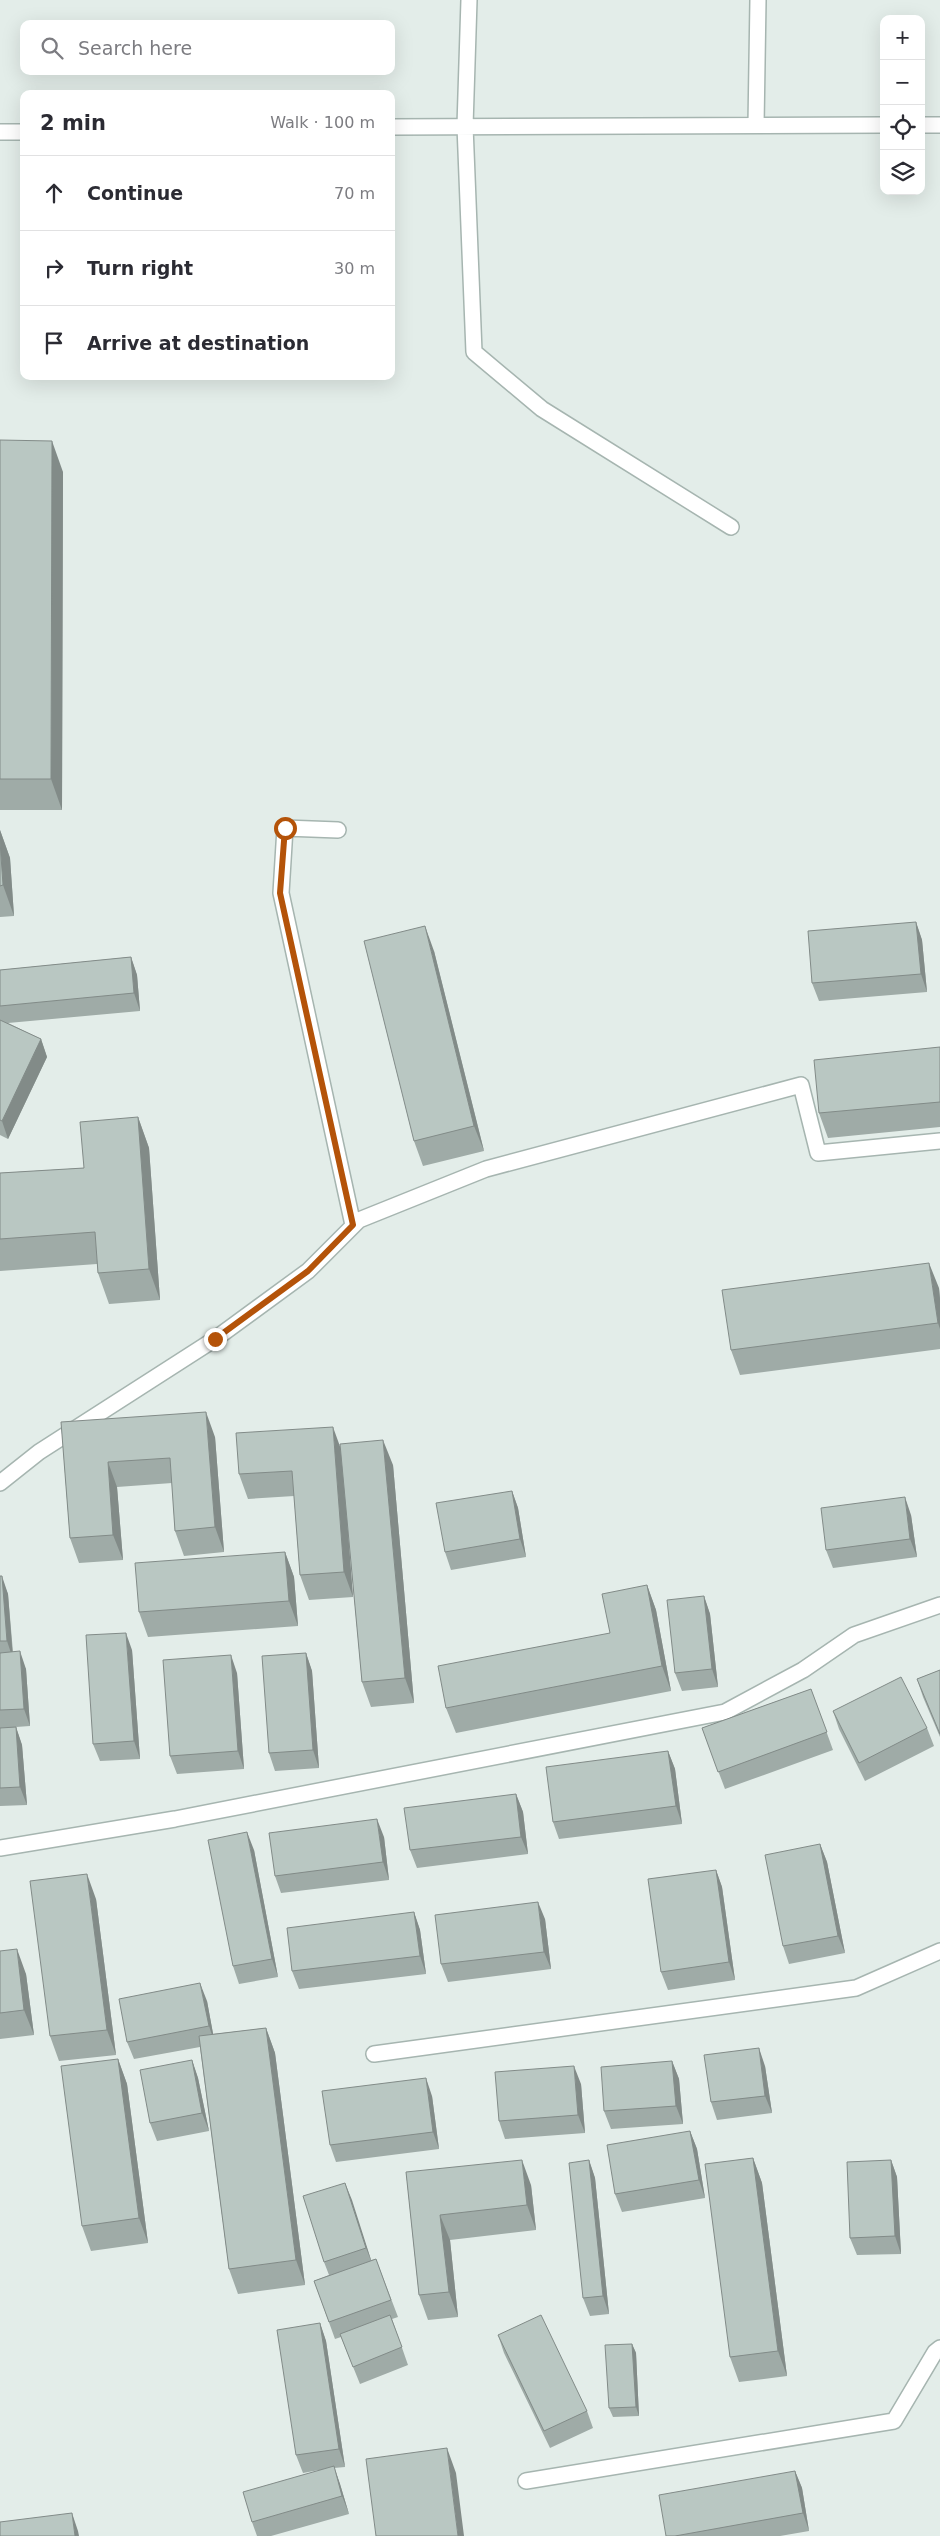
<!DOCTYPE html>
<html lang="en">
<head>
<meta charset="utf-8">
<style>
  :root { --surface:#fff; --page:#f7f7f7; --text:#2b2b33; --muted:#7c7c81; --line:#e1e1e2 }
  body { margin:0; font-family:"DejaVu Sans",sans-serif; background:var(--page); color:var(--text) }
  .controls { position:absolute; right:15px; top:15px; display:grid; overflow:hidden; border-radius:10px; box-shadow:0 5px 20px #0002 }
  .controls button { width:45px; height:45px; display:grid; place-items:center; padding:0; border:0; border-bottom:1px solid var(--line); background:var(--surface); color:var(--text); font:25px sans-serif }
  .stop { position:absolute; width:15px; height:15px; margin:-11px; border:4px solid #b45309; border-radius:50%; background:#fff }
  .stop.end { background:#b45309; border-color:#fff; box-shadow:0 1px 5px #0008 }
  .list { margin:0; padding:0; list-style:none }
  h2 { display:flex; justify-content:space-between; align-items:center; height:65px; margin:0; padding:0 20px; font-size:21px }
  h2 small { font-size:16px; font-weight:400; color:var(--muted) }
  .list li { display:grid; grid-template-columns:32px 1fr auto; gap:15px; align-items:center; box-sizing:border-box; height:75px; padding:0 20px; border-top:1px solid var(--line) }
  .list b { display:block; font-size:19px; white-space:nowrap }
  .list em { font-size:16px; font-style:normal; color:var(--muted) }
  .icon { flex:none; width:28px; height:28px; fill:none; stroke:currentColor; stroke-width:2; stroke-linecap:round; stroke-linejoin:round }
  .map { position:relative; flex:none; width:940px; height:2536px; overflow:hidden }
  .search { position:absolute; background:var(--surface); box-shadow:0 5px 20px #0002; left:20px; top:20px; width:375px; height:55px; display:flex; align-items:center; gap:12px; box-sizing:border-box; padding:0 18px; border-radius:10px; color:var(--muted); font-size:19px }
  .panel { position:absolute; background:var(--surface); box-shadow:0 5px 20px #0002; left:20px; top:90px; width:375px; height:290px; border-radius:10px }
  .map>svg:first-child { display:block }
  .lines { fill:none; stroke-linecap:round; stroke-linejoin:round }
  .minor-casing { stroke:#a6b5b0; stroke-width:18 }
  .minor { stroke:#fff; stroke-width:15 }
  .wall { fill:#9faba7 }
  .shaded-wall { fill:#828b88 }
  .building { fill:#b9c7c2; stroke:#828b88 }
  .route { stroke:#b45309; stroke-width:6 }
</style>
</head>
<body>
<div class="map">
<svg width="940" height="2536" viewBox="0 0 940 2536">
  <rect width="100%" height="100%" fill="#e3ede9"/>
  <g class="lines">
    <defs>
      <path id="minor" d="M 469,0 L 465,126 L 474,352 L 542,409 L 731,527
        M 756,125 L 758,0
        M 921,125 L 940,125
        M 391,127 L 884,125
        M 0,132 L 24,132
        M 338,830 L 285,828 L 281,893 L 353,1225
        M 0,1483 L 39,1452 L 215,1339 L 308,1271 L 359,1220 L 486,1169 L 801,1085 L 818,1153 L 940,1141
        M 0,1848 L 175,1819 L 725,1712 L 803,1670 L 854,1635 L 940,1605
        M 374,2054 L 856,1988 L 940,1951
        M 526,2481 L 894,2421 L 935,2352 L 940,2348"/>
    </defs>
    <!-- minor casing -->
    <use href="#minor" class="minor-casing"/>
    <!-- minor -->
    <use href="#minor" class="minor"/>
  </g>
  <!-- wall -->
  <path class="wall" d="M 0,440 L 63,472 L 62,810 L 0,810 Z
    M 0,830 L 10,858 L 14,916 L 0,917 Z
    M 916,922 L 922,940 L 927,992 L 819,1001 L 812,983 Z
    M 434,951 L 484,1151 L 423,1166 L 414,1141 Z
    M 131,957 L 137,975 L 140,1011 L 8,1023 L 41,1039 L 47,1057 L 8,1139 L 0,1135 L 0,970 Z
    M 940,1047 L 940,1127 L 828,1138 L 819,1113 Z
    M 138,1117 L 149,1148 L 160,1300 L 109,1304 L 98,1273 L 97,1264 L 0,1271 L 0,1173 L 84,1168 Z
    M 939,1288 L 940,1299 L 940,1349 L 740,1375 L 731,1350 Z
    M 61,1422 L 215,1437 L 224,1552 L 184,1556 L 175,1531 L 172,1483 L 117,1487 L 123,1560 L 79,1563 L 70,1538 Z
    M 341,1449 L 393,1465 L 414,1703 L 371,1707 L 362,1682 L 345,1498 L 353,1597 L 309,1600 L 300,1575 L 294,1496 L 248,1499 L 239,1474 Z
    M 512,1491 L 518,1508 L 526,1557 L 451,1570 L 445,1552 Z
    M 911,1515 L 917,1557 L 833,1568 L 826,1550 Z
    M 285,1552 L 294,1577 L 298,1626 L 148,1637 L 139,1612 Z
    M 0,1576 L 8,1594 L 13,1652 L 26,1669 L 30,1726 L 16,1727 L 22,1745 L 27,1805 L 0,1806 Z
    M 647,1585 L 656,1610 L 671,1691 L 456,1733 L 446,1708 L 610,1633 Z
    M 704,1596 L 710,1614 L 718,1687 L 682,1691 L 675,1673 Z
    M 132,1650 L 140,1759 L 100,1761 L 93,1744 Z
    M 306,1653 L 312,1671 L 319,1768 L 275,1771 L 269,1753 Z
    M 940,1670 L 940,1737 L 923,1697 L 917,1679 Z
    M 237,1673 L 244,1769 L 177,1774 L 170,1756 Z
    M 811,1689 L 833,1750 L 725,1789 L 702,1728 Z
    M 833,1711 L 927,1728 L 934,1746 L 865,1781 L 839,1729 Z
    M 668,1751 L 675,1769 L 682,1824 L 559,1839 L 553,1822 Z
    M 516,1794 L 523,1812 L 528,1854 L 417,1868 L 410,1850 Z
    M 384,1837 L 389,1880 L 281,1893 L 275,1876 Z
    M 820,1844 L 827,1862 L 845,1953 L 789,1964 L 783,1946 Z
    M 254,1850 L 278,1977 L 239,1984 L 233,1966 Z
    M 716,1870 L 722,1887 L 735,1980 L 668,1990 L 661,1972 Z
    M 96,1899 L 116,2055 L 59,2061 L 50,2036 Z
    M 414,1912 L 420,1930 L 426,1974 L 299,1989 L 292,1971 Z
    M 545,1919 L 551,1969 L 448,1982 L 441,1964 Z
    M 0,1951 L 26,1974 L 34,2035 L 0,2039 Z
    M 207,2001 L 213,2034 L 266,2028 L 275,2053 L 305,2285 L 238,2294 L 229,2269 L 200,2047 L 134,2059 L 127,2042 Z
    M 118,2059 L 127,2084 L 148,2243 L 91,2251 L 82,2226 Z
    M 192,2060 L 198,2078 L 209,2131 L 157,2141 L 150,2123 Z
    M 672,2061 L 679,2079 L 683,2124 L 611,2129 L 604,2111 Z
    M 765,2066 L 772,2113 L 717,2120 L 711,2102 Z
    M 581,2084 L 585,2133 L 505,2139 L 499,2121 Z
    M 432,2096 L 439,2149 L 336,2162 L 330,2145 Z
    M 690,2131 L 697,2149 L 705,2198 L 622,2212 L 615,2194 Z
    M 753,2158 L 762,2183 L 787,2376 L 739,2382 L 730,2357 Z
    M 589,2160 L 595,2178 L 609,2314 L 590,2316 L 583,2298 Z
    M 891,2160 L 897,2177 L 901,2254 L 857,2255 L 850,2238 Z
    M 406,2172 L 531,2185 L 536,2230 L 450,2240 L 458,2317 L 428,2320 L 419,2295 Z
    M 345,2183 L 371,2260 L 376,2259 L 398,2317 L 392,2319 L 408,2365 L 360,2384 L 341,2337 L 335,2339 L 314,2281 L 329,2275 L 324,2262 Z
    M 320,2323 L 326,2341 L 345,2467 L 334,2468 L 340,2484 L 349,2514 L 271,2536 L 257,2536 L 252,2522 L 319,2470 L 303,2473 L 296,2455 Z
    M 498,2335 L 587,2411 L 593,2428 L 550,2448 L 504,2353 Z
    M 632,2344 L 636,2353 L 639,2416 L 613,2417 L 609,2408 Z
    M 795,2471 L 802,2488 L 809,2531 L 780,2536 L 666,2536 Z"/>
  <!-- shaded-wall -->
  <path class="shaded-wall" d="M 52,441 L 63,472 L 62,810 L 51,779 Z
    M 0,830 L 10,858 L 14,916 L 3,885 L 0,841 Z
    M 916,922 L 922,940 L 927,992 L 921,974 Z
    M 425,926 L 434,951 L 484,1151 L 474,1126 Z
    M 131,957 L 137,975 L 140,1011 L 134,993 Z
    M 41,1039 L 47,1057 L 8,1139 L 2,1121 Z
    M 138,1117 L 149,1148 L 160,1300 L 149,1269 Z
    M 929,1263 L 939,1288 L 940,1299 L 940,1329 L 938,1323 Z
    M 206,1412 L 215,1437 L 224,1552 L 215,1527 Z
    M 333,1427 L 342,1452 L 353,1597 L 344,1572 Z
    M 383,1440 L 393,1465 L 414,1703 L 405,1678 Z
    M 108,1462 L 117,1487 L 123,1560 L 113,1535 Z
    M 512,1491 L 518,1508 L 526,1557 L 520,1539 Z
    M 905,1497 L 911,1515 L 917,1557 L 910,1539 Z
    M 285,1552 L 294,1577 L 298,1626 L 289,1601 Z
    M 2,1576 L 8,1594 L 13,1659 L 7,1641 Z
    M 647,1585 L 656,1610 L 671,1691 L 662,1666 Z
    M 704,1596 L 710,1614 L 718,1687 L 712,1669 Z
    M 126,1633 L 132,1650 L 140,1759 L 134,1741 Z
    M 20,1651 L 26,1669 L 30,1726 L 24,1709 Z
    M 306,1653 L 312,1671 L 319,1768 L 313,1750 Z
    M 231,1655 L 237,1673 L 244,1769 L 238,1751 Z
    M 16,1727 L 22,1745 L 27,1805 L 20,1787 Z
    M 668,1751 L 675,1769 L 682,1824 L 676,1806 Z
    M 516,1794 L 523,1812 L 528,1854 L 521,1837 Z
    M 377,1819 L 384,1837 L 389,1880 L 383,1862 Z
    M 247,1832 L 254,1850 L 278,1977 L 272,1959 Z
    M 820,1844 L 827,1862 L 845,1953 L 838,1936 Z
    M 716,1870 L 722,1887 L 735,1980 L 729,1962 Z
    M 87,1874 L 96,1899 L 116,2055 L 107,2030 Z
    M 538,1902 L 545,1919 L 551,1969 L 544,1952 Z
    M 414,1912 L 420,1930 L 426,1974 L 420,1956 Z
    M 17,1949 L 26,1974 L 34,2035 L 24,2010 Z
    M 200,1983 L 207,2001 L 215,2044 L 209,2026 Z
    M 266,2028 L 275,2053 L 305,2285 L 296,2260 Z
    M 759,2048 L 765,2066 L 772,2113 L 765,2096 Z
    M 118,2059 L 127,2084 L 148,2243 L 139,2218 Z
    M 192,2060 L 198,2078 L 209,2131 L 202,2113 Z
    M 672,2061 L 679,2079 L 683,2124 L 676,2106 Z
    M 574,2066 L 581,2084 L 585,2133 L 578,2115 Z
    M 426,2078 L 432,2096 L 439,2149 L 433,2132 Z
    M 690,2131 L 697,2149 L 705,2198 L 699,2180 Z
    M 753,2158 L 762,2183 L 787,2376 L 778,2351 Z
    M 522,2160 L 531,2185 L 536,2230 L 527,2205 Z
    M 589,2160 L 595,2178 L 609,2314 L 603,2296 Z
    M 891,2160 L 897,2177 L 901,2254 L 895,2236 Z
    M 345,2183 L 352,2200 L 373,2266 L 366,2248 Z
    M 440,2215 L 450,2240 L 458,2317 L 449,2292 Z
    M 320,2323 L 326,2341 L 345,2467 L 339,2449 Z
    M 632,2344 L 636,2353 L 639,2416 L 636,2407 Z
    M 447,2448 L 456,2473 L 464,2536 L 458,2536 Z
    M 334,2466 L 340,2484 L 349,2514 L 342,2496 Z
    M 795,2471 L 802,2488 L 809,2531 L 803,2513 Z
    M 72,2513 L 78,2531 L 79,2536 L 75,2536 Z"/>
  <!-- building -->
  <path class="building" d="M 0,440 L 52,441 L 51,779 L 0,779 Z
    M 0,841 L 3,885 L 0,886 Z
    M 916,922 L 921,974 L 812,983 L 808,931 Z
    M 425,926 L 474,1126 L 414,1141 L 364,941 Z
    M 131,957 L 134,993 L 0,1006 L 0,970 Z
    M 0,1020 L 41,1039 L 2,1121 L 0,1120 Z
    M 940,1047 L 940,1102 L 819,1113 L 814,1060 Z
    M 138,1117 L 149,1269 L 98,1273 L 95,1232 L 0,1239 L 0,1173 L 84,1168 L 80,1122 Z
    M 929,1263 L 938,1323 L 731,1350 L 722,1290 Z
    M 206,1412 L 215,1527 L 175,1531 L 170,1458 L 108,1462 L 113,1535 L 70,1538 L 61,1422 Z
    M 333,1427 L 344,1572 L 300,1575 L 292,1471 L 239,1474 L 236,1433 Z
    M 383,1440 L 405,1678 L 362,1682 L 340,1444 Z
    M 512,1491 L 520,1539 L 445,1552 L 436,1503 Z
    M 905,1497 L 910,1539 L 826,1550 L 821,1508 Z
    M 285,1552 L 289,1601 L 139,1612 L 135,1563 Z
    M 0,1576 L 2,1576 L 7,1641 L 0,1641 Z
    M 647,1585 L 662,1666 L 446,1708 L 438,1666 L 610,1633 L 602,1594 Z
    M 704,1596 L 712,1669 L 675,1673 L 667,1600 Z
    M 126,1633 L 134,1741 L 93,1744 L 86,1635 Z
    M 20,1651 L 24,1709 L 0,1710 L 0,1653 Z
    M 306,1653 L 313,1750 L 269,1753 L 262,1656 Z
    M 231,1655 L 238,1751 L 170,1756 L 163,1660 Z
    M 940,1670 L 940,1734 L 917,1679 Z
    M 901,1677 L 927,1728 L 859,1763 L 833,1711 Z
    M 811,1689 L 827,1732 L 718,1772 L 702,1728 Z
    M 16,1727 L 20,1787 L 0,1788 L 0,1728 Z
    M 668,1751 L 676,1806 L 553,1822 L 546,1767 Z
    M 516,1794 L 521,1837 L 410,1850 L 404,1808 Z
    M 377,1819 L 383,1862 L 275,1876 L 269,1833 Z
    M 247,1832 L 272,1959 L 233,1966 L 208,1840 Z
    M 820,1844 L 838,1936 L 783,1946 L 765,1855 Z
    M 716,1870 L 729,1962 L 661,1972 L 648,1879 Z
    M 87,1874 L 107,2030 L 50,2036 L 30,1881 Z
    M 538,1902 L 544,1952 L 441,1964 L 435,1915 Z
    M 414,1912 L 420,1956 L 292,1971 L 287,1928 Z
    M 17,1949 L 24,2010 L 0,2013 L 0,1951 Z
    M 200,1983 L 209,2026 L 127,2042 L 119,1999 Z
    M 266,2028 L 296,2260 L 229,2269 L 199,2036 Z
    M 759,2048 L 765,2096 L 711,2102 L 704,2055 Z
    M 118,2059 L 139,2218 L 82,2226 L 61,2066 Z
    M 192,2060 L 202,2113 L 150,2123 L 140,2070 Z
    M 672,2061 L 676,2106 L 604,2111 L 601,2067 Z
    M 574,2066 L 578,2115 L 499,2121 L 495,2072 Z
    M 426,2078 L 433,2132 L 330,2145 L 322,2091 Z
    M 690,2131 L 699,2180 L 615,2194 L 607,2145 Z
    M 753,2158 L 778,2351 L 730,2357 L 705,2164 Z
    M 522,2160 L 527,2205 L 440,2215 L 449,2292 L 419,2295 L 406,2172 Z
    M 589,2160 L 603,2296 L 583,2298 L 569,2163 Z
    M 891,2160 L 895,2236 L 850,2238 L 847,2162 Z
    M 345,2183 L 366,2248 L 324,2262 L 303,2196 Z
    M 376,2259 L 391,2300 L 329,2322 L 314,2281 Z
    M 390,2315 L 402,2347 L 353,2367 L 340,2334 Z
    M 541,2315 L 587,2411 L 544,2431 L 498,2335 Z
    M 320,2323 L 339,2449 L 296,2455 L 277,2330 Z
    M 632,2344 L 636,2407 L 609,2408 L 605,2345 Z
    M 447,2448 L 458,2536 L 376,2536 L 366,2459 Z
    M 334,2466 L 342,2496 L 252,2522 L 243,2492 Z
    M 795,2471 L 803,2513 L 675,2536 L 666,2536 L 659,2495 Z
    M 72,2513 L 75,2536 L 0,2536 L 0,2522 Z"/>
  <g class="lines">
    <!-- route -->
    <path class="route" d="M 215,1339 L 308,1271 L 353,1225 L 280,893 L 285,828"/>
  </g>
</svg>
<div class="controls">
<button>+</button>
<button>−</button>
<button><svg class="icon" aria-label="locate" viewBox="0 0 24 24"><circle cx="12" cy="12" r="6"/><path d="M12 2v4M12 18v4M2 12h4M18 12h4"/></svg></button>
<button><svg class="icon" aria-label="layers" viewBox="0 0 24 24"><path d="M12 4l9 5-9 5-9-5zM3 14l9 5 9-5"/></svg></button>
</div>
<div class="stop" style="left:285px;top:828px"></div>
<div class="stop end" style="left:215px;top:1339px"></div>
<div class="search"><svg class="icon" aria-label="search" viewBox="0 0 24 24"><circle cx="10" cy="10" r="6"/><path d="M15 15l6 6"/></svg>Search here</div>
<section class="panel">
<h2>2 min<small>Walk · 100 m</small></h2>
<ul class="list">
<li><svg class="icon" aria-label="ahead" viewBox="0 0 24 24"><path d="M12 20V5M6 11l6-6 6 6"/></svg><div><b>Continue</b></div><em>70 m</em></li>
<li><svg class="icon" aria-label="right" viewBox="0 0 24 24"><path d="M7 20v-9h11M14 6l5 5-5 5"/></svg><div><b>Turn right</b></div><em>30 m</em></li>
<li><svg class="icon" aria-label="arrive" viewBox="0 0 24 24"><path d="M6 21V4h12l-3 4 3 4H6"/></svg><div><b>Arrive at destination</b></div></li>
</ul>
</section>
</div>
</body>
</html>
